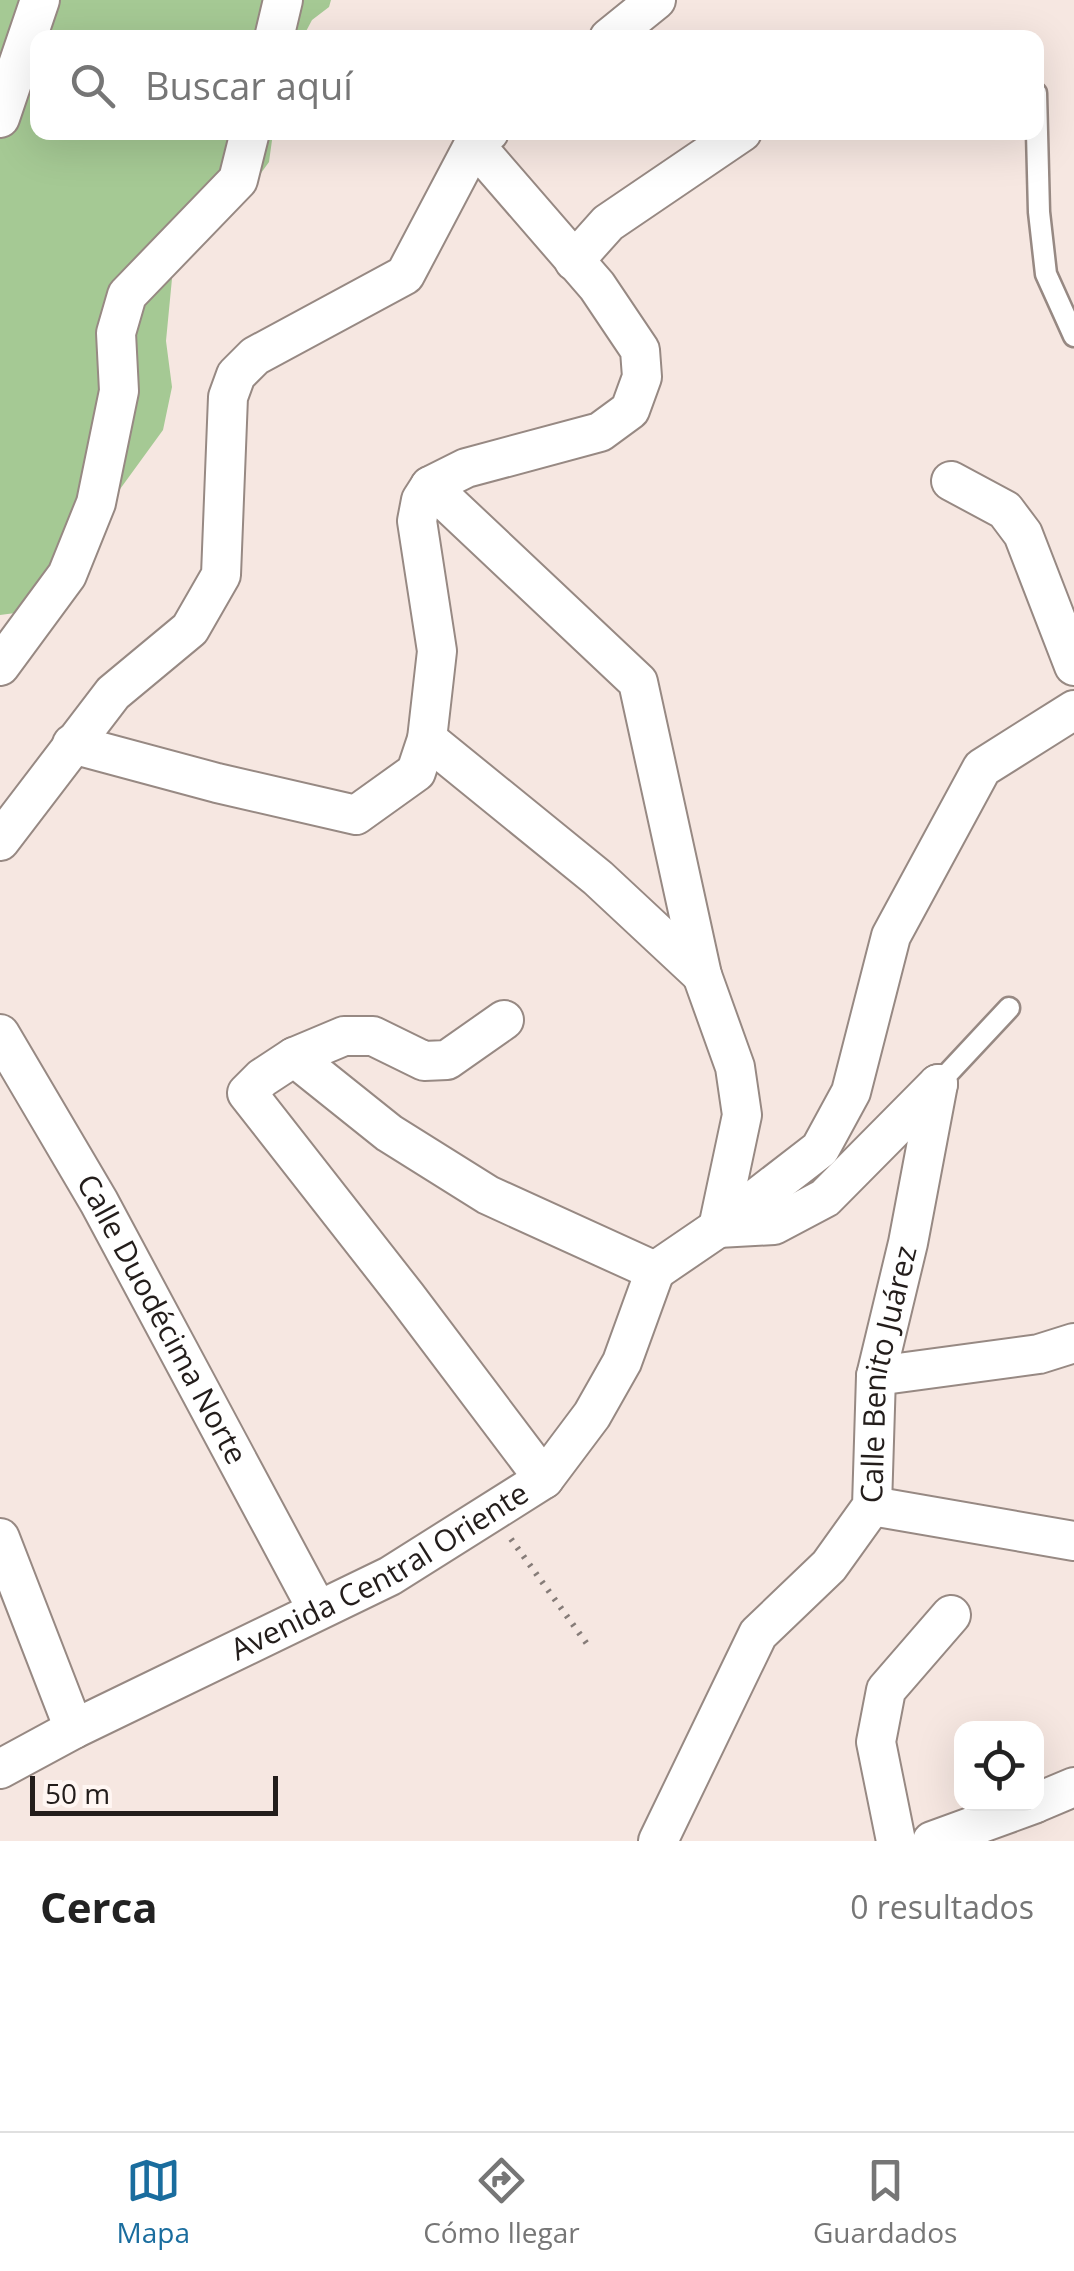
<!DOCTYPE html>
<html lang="es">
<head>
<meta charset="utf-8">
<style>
  :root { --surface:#fff; --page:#f2f2f2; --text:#222; --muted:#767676; --line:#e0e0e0; --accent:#1a6d9e }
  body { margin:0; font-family:"Open Sans",sans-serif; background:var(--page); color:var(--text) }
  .controls { position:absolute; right:30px; bottom:30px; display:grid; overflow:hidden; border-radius:20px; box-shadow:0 10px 40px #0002 }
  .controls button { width:90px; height:90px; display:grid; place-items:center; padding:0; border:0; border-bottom:2px solid var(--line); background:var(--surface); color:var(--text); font:50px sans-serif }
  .scale { position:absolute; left:30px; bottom:25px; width:248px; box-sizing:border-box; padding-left:10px; border:5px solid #231d1b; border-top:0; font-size:28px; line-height:35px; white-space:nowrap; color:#231d1b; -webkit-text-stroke:8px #fff6f2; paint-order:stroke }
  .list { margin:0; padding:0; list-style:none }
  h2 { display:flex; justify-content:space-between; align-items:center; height:130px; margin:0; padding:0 40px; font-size:42px }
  h2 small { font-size:32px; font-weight:400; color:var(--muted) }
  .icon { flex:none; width:55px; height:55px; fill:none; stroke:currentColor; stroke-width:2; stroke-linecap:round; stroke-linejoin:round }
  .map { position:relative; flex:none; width:1074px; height:1841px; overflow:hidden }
  .search { position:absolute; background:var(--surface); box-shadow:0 10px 40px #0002; left:30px; right:30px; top:30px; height:110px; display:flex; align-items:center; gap:25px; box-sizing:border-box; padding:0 35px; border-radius:20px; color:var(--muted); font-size:38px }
  .sheet { height:290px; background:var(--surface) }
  nav { display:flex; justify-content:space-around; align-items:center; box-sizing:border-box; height:140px; border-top:2px solid var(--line); background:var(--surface); font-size:28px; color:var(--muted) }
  nav a { display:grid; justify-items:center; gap:5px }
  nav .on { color:var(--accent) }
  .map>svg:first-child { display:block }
  .green { fill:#a5c994 }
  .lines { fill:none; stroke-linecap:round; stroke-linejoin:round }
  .service-casing { stroke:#978983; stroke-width:25 }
  .minor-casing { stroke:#978983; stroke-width:42 }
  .path { stroke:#867c78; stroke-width:6; stroke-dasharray:2.5 8; stroke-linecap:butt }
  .service { stroke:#fff; stroke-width:20 }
  .minor { stroke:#fff; stroke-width:38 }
  .labels { text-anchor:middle; stroke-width:8; stroke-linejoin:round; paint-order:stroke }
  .street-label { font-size:30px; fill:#231d1b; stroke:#fff6f2 }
</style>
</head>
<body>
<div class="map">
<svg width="1074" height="1841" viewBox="0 0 1074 1841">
  <rect width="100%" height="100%" fill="#f6e7e1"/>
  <!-- green -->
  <path class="green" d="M 0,0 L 331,0 L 329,7 L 312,20 L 303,37 L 38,38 L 38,132 L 273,133 L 269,162 L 246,194 L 176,237 L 166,341 L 172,387 L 163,430 L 107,507 L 23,612 L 0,615 Z"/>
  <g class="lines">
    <defs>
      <path id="service" d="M 1036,93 L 1039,212 L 1046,274 L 1074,336
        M 938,1084 L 1009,1008"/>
      <g id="minor">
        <path d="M 274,38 L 283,0"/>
        <path d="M 609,38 L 656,0"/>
        <path d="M 0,118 L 40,0"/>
        <path d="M 574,261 L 608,223 L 742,132"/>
        <path d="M 951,481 L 1005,510 L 1023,534 L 1074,666"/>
        <path d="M 430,486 L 638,682 L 702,975 L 735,1067 L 742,1115 L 718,1228"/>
        <path d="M 0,666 L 67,575 L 96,503 L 119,391 L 116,333 L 127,295 L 238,180 L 250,132"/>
        <path d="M 427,739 L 598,878 L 702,975"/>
        <path d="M 72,744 L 217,783 L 356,815 L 416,772 L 427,739 L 437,651 L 417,521 L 421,500 L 430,486 L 466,468 L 600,432 L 630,410 L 642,377 L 640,350 L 597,286 L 474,144"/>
        <path d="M 0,841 L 113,693 L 190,629 L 221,575 L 228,397 L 236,375 L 255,356 L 405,275 L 474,144 L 489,132"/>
        <path id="s1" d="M 0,1034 L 99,1202 L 317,1609"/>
        <path d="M 294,1057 L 344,1036 L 373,1036 L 424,1061 L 447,1060 L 504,1020"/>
        <path d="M 718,1228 L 774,1225 L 825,1198 L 938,1084"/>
        <path d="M 655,1271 L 718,1228 L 820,1149 L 851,1092 L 891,936 L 982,768 L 1074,710"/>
        <path d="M 876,1376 L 1039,1354 L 1074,1343"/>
        <path d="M 544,1479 L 406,1296 L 247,1093 L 262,1078 L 294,1057 L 389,1133 L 488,1195 L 655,1271"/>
        <path d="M 872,1506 L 1074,1541"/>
        <path d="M 0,1538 L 74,1729"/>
        <path id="s2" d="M 0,1769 L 74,1729 L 390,1576 L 544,1479 L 592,1415 L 622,1362 L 655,1271"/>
        <path d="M 1036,1803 L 1074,1787"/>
        <path id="s3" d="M 658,1841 L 758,1634 L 829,1566 L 872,1506 L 876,1376 L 908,1243 L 938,1084"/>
        <path d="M 896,1841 L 876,1742 L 886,1690 L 951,1615"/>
        <path d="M 932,1841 L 1034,1804"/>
      </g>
    </defs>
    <!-- service casing -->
    <use href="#service" class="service-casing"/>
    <!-- minor casing -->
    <use href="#minor" class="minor-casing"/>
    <!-- path -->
    <path class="path" d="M 511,1539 L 587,1644"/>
    <!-- service -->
    <use href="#service" class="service"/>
    <!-- minor -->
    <use href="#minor" class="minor"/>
  </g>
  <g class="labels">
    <!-- street labels -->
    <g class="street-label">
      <text dy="10" stroke="none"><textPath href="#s1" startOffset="328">Calle Duodécima Norte</textPath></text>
      <text dy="10" stroke="none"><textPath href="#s3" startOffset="535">Calle Benito Juárez</textPath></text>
      <text dy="10" stroke="none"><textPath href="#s2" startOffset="428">Avenida Central Oriente</textPath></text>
    </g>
  </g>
</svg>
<div class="controls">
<button><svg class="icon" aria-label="locate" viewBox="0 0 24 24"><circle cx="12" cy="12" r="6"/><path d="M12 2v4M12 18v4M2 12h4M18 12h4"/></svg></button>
</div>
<div class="scale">50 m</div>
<div class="search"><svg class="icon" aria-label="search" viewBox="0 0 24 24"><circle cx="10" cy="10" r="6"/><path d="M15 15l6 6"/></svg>Buscar aquí</div>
</div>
<section class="sheet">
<h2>Cerca<small>0 resultados</small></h2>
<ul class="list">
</ul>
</section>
<nav>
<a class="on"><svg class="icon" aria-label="map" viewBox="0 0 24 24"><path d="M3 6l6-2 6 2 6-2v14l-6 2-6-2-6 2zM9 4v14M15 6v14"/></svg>Mapa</a>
<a><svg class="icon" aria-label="directions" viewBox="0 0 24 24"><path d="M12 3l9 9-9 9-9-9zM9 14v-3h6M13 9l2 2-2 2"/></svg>Cómo llegar</a>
<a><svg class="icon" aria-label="saved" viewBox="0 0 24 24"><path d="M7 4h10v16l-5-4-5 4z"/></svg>Guardados</a>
</nav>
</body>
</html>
